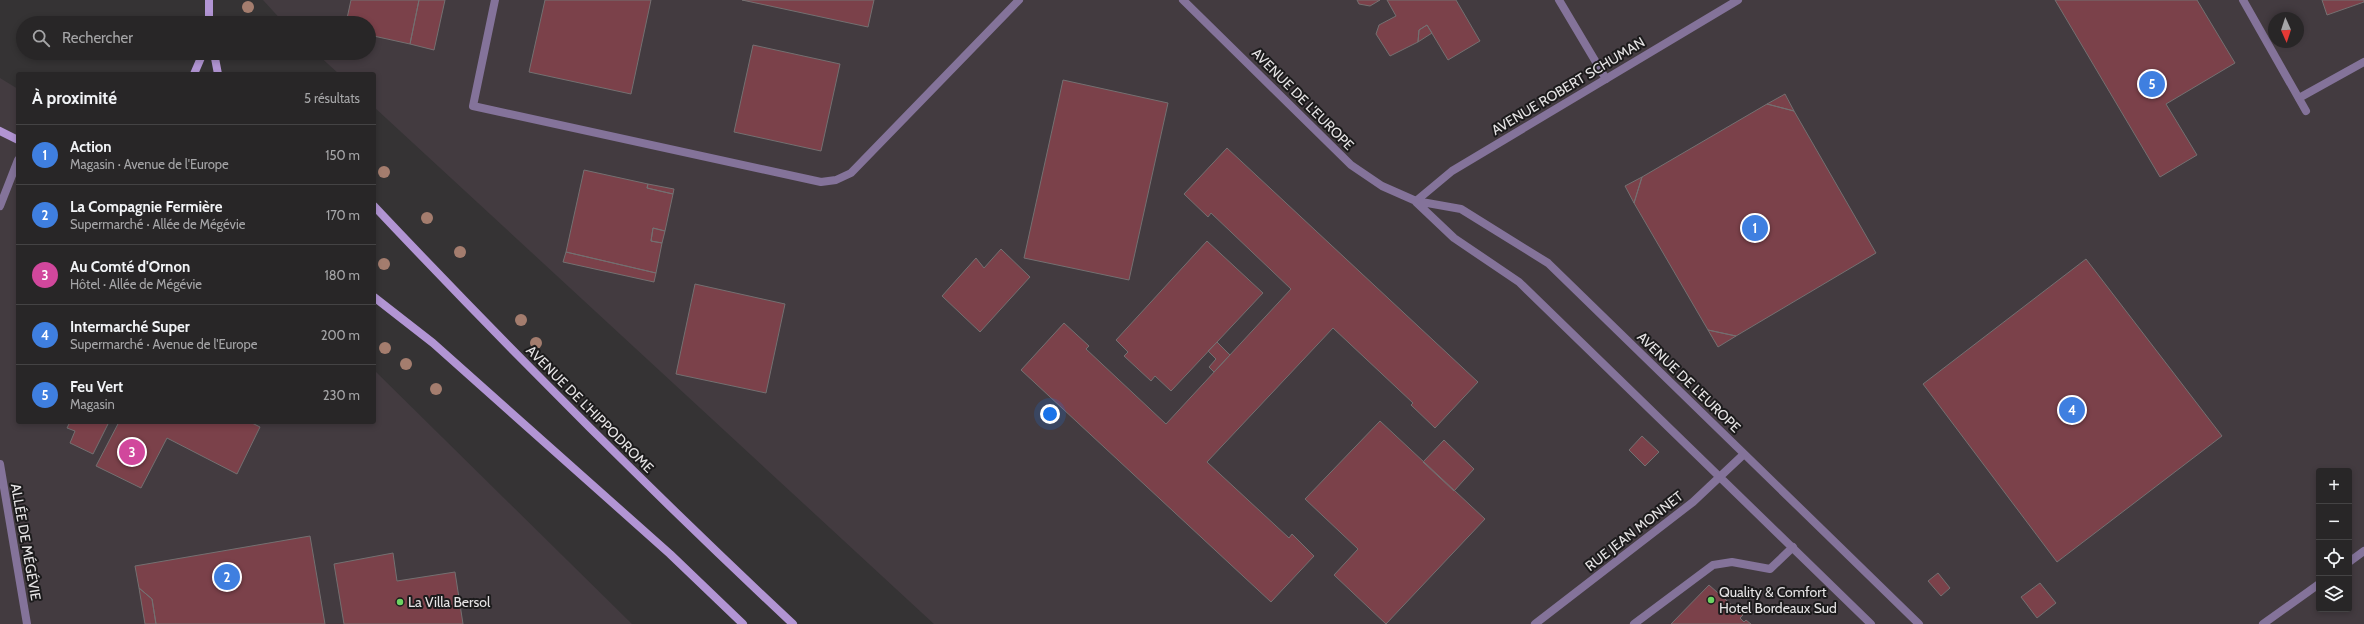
<!DOCTYPE html>
<html lang="fr">
<head>
<meta charset="utf-8">
<style>
  :root { --surface:#282627; --page:#302e2f; --text:#f1f3f6; --muted:#a5a5a7; --line:#444344; --accent:#d93025 }
  body { margin:0; font-family:Cabin,sans-serif; background:var(--page); color:var(--text) }
  .controls { position:absolute; right:12px; bottom:12px; display:grid; overflow:hidden; border-radius:4px; box-shadow:0 2px 6px #0003 }
  .controls button { width:36px; height:36px; display:grid; place-items:center; padding:0; border:0; border-bottom:1px solid var(--line); background:var(--surface); color:var(--text); font:20px sans-serif }
  .compass { position:absolute; left:2268px; top:12px; width:36px; height:36px; border-radius:50%; background:var(--surface); box-shadow:0 2px 6px #0003; rotate:177deg }
  .you { position:absolute; left:1050px; top:414px; width:14px; height:14px; margin:-10px; border:3px solid #fff; border-radius:50%; background:#1a73e8; box-shadow:0 0 0 6px #1a73e833 }
  .badge { display:grid; place-items:center; width:26px; height:26px; border-radius:50%; background:var(--accent); color:#fff; font-size:13px; font-weight:700 }
  .pin { position:absolute; translate:-50% -50%; border:2px solid #fff; box-shadow:0 1px 4px #0006 }
  .list { margin:0; padding:0; list-style:none }
  h2 { display:flex; justify-content:space-between; align-items:center; height:52px; margin:0; padding:0 16px; font-size:17px }
  h2 small { font-size:13px; font-weight:400; color:var(--muted) }
  .list li { display:grid; grid-template-columns:26px 1fr auto; gap:12px; align-items:center; box-sizing:border-box; height:60px; padding:0 16px; border-top:1px solid var(--line) }
  .list b { display:block; font-size:15px; white-space:nowrap }
  .list p { margin:0; font-size:13px; white-space:nowrap; color:var(--muted) }
  .list em { font-size:13px; font-style:normal; color:var(--muted) }
  .icon { flex:none; width:22px; height:22px; fill:none; stroke:currentColor; stroke-width:2; stroke-linecap:round; stroke-linejoin:round }
  .map { position:relative; flex:none; width:2364px; height:624px; overflow:hidden }
  .search { position:absolute; background:var(--surface); box-shadow:0 2px 6px #0003; left:16px; top:16px; width:360px; height:44px; display:flex; align-items:center; gap:10px; box-sizing:border-box; padding:0 14px; border-radius:22px; color:var(--muted); font-size:15px }
  .panel { position:absolute; background:var(--surface); box-shadow:0 2px 6px #0003; left:16px; top:72px; width:360px; height:352px; border-radius:4px }
  .map>svg:first-child { display:block }
  .built { fill:#433b40; fill-rule:evenodd }
  .building { fill:#7b414a; stroke:#747071 }
  .lines { fill:none; stroke-linecap:round; stroke-linejoin:round }
  .lane { stroke:#84739a; stroke-width:8 }
  .street { stroke:#84739a; stroke-width:8 }
  .secondary { stroke:#b295d4; stroke-width:8 }
  .tree { fill:#a47d6e }
  .poi-dot { fill:#6cd362; stroke:#1c1b1c; stroke-width:1.5 }
  .labels { text-anchor:middle; stroke-width:4; stroke-linejoin:round; paint-order:stroke }
  .street-label { font-size:14px; fill:#e6e4e5; stroke:#1c1b1c }
  .poi-label { font-size:14px; fill:#e6e4e5; stroke:#1c1b1c; text-anchor:start }
</style>
</head>
<body>
<div class="map">
<svg width="2364" height="624" viewBox="0 0 2364 624">
  <rect width="100%" height="100%" fill="#353334"/>
  <!-- built -->
  <path class="built" d="M 263,0 L 2364,0 L 2364,624 L 934,624 L 374,107 L 374,74 L 339,74 L 316,53 L 369,53 L 369,23 L 284,23 ZM 2274,18 L 2298,18 L 2298,42 L 2274,42 ZM 2319,471 L 2349,471 L 2349,609 L 2319,609 Z
    M 0,78 L 18,89 L 18,422 L 374,422 L 374,370 L 632,624 L 0,624 Z"/>
  <!-- building -->
  <path class="building" d="M 351,0 L 419,0 L 410,44 L 369,35 L 369,23 L 346,23 Z
    M 419,0 L 445,0 L 434,50 L 410,44 Z
    M 545,0 L 651,0 L 631,94 L 529,72 Z
    M 742,0 L 874,0 L 868,27 Z
    M 1357,0 L 1380,0 L 1370,6 L 1359,4 Z
    M 1387,0 L 1456,0 L 1480,41 L 1448,60 L 1427,25 L 1419,30 L 1418,42 L 1390,56 L 1376,34 L 1379,25 L 1396,16 Z
    M 2055,0 L 2197,0 L 2235,63 L 2166,104 L 2197,155 L 2160,177 Z
    M 2322,0 L 2364,0 L 2364,2 L 2327,15 Z
    M 1427,25 L 1432,33 L 1418,42 L 1419,30 Z
    M 753,45 L 840,64 L 821,151 L 734,132 Z
    M 1063,80 L 1168,103 L 1129,280 L 1024,258 Z
    M 1785,94 L 1794,111 L 1767,104 Z
    M 1767,104 L 1794,111 L 1876,253 L 1736,336 L 1708,330 L 1634,203 L 1642,177 Z
    M 1227,148 L 1478,382 L 1435,428 L 1411,405 L 1413,403 L 1333,328 L 1207,462 L 1289,538 L 1292,534 L 1314,556 L 1271,602 L 1021,370 L 1064,323 L 1089,346 L 1086,349 L 1166,424 L 1291,289 L 1211,213 L 1208,217 L 1184,194 Z
    M 584,170 L 648,184 L 647,188 L 673,194 L 665,231 L 653,228 L 651,241 L 662,243 L 656,273 L 566,252 Z
    M 1642,177 L 1634,203 L 1625,186 Z
    M 648,184 L 674,189 L 673,194 L 647,188 Z
    M 653,228 L 665,231 L 662,243 L 651,241 Z
    M 1207,241 L 1263,293 L 1171,391 L 1155,376 L 1151,381 L 1124,356 L 1128,352 L 1116,340 Z
    M 1001,249 L 1030,277 L 980,332 L 942,296 L 976,258 L 984,268 Z
    M 566,252 L 656,273 L 654,282 L 563,262 Z
    M 2086,259 L 2222,436 L 2057,562 L 1923,384 Z
    M 695,284 L 785,304 L 766,393 L 676,374 Z
    M 1708,330 L 1736,336 L 1718,347 Z
    M 1217,342 L 1230,355 L 1214,372 L 1209,367 L 1216,359 L 1208,351 Z
    M 1380,421 L 1485,519 L 1386,624 L 1334,575 L 1358,549 L 1305,499 Z
    M 70,422 L 109,422 L 93,454 L 70,443 L 75,431 L 67,428 Z
    M 119,422 L 250,422 L 260,427 L 237,474 L 167,438 L 141,488 L 96,466 Z
    M 1642,436 L 1659,452 L 1645,466 L 1629,450 Z
    M 1444,440 L 1474,469 L 1454,491 L 1423,462 Z
    M 310,536 L 325,624 L 156,624 L 152,599 L 139,588 L 135,566 Z
    M 393,553 L 397,581 L 455,572 L 463,624 L 344,624 L 334,564 Z
    M 1938,573 L 1950,588 L 1941,596 L 1928,581 Z
    M 2040,583 L 2056,603 L 2037,618 L 2021,597 Z
    M 1709,585 L 1743,615 L 1740,618 L 1744,622 L 1746,620 L 1751,624 L 1671,624 Z
    M 139,588 L 152,599 L 156,624 L 145,624 Z"/>
  <g class="lines">
    <!-- lane -->
    <path class="lane" d="M 495,0 L 473,106 L 821,182 L 836,180 L 851,173 L 1019,0
      M 1559,0 L 1606,79
      M 2299,98 L 2364,62
      M 1634,624 L 1713,565 L 1732,562 L 1770,569 L 1793,547"/>
    <!-- street -->
    <path class="street" d="M 1183,0 L 1351,165 L 1382,186 L 1416,201 L 1461,209 L 1548,263 L 1919,624
      M 2243,0 L 2306,111
      M 1416,201 L 1452,171 L 1738,0
      M 1416,202 L 1454,238 L 1519,282 L 1871,624
      M 0,206 L 18,160
      M 0,464 L 27,624
      M 2349,562 L 2364,551
      M 1535,624 L 1693,502 L 1744,454
      M 2263,624 L 2319,584"/>
    <!-- secondary -->
    <path class="secondary" d="M 209,23 L 209,0
      M 214,53 L 218,74
      M 194,74 L 203,53
      M 0,131 L 18,140
      M 374,206 C 510,350 649,489 793,624
      M 374,297 L 433,343 L 670,554 L 743,624"/>
  </g>
  <!-- trees -->
  <g class="tree">
    <circle cx="248" cy="7" r="6"/>
    <circle cx="384" cy="172" r="6"/>
    <circle cx="427" cy="218" r="6"/>
    <circle cx="460" cy="252" r="6"/>
    <circle cx="384" cy="264" r="6"/>
    <circle cx="521" cy="320" r="6"/>
    <circle cx="536" cy="343" r="6"/>
    <circle cx="385" cy="348" r="6"/>
    <circle cx="406" cy="364" r="6"/>
    <circle cx="436" cy="389" r="6"/>
  </g>
  <!-- markers -->
  <g class="poi-dot">
    <circle cx="1711" cy="600" r="4"/>
    <circle cx="400" cy="602" r="4"/>
  </g>
  <g class="labels">
    <!-- street labels -->
    <g class="street-label">
      <text transform="translate(1568 86) rotate(-31)" y="5">AVENUE ROBERT SCHUMAN</text>
      <text transform="translate(1303 99) rotate(45)" y="5">AVENUE DE L'EUROPE</text>
      <text transform="translate(1689 382) rotate(44)" y="5">AVENUE DE L'EUROPE</text>
      <text transform="translate(590 409) rotate(45)" y="5">AVENUE DE L'HIPPODROME</text>
      <text transform="translate(1634 531) rotate(-38)" y="5">RUE JEAN MONNET</text>
      <text transform="translate(26 542) rotate(80)" y="5">ALLÉE DE MÉGÉVIE</text>
    </g>
    <!-- poi labels -->
    <g class="poi-label">
      <text x="1719" y="597">Quality &amp; Comfort<tspan x="1719" dy="16">Hotel Bordeaux Sud</tspan></text>
      <text x="408" y="607">La Villa Bersol</text>
    </g>
  </g>
</svg>
<div class="controls">
<button>+</button>
<button>−</button>
<button><svg class="icon" aria-label="locate" viewBox="0 0 24 24"><circle cx="12" cy="12" r="6"/><path d="M12 2v4M12 18v4M2 12h4M18 12h4"/></svg></button>
<button><svg class="icon" aria-label="layers" viewBox="0 0 24 24"><path d="M12 4l9 5-9 5-9-5zM3 14l9 5 9-5"/></svg></button>
</div>
<svg class="compass" viewBox="-18 -18 36 36"><path d="M0-13l5 13h-10z" fill="#e53935"/><path d="M0 13l5-13h-10z" fill="#a5a5a7"/></svg>
<div class="you"></div>
<div class="pin badge" style="left:1755px;top:228px;background:#3f7fe0">1</div>
<div class="pin badge" style="left:227px;top:577px;background:#3f7fe0">2</div>
<div class="pin badge" style="left:132px;top:452px;background:#d1479c">3</div>
<div class="pin badge" style="left:2072px;top:410px;background:#3f7fe0">4</div>
<div class="pin badge" style="left:2152px;top:84px;background:#3f7fe0">5</div>
<div class="search"><svg class="icon" aria-label="search" viewBox="0 0 24 24"><circle cx="10" cy="10" r="6"/><path d="M15 15l6 6"/></svg>Rechercher</div>
<section class="panel">
<h2>À proximité<small>5 résultats</small></h2>
<ul class="list">
<li><span class="badge" style="background:#3f7fe0">1</span><div><b>Action</b><p>Magasin · Avenue de l'Europe</p></div><em>150 m</em></li>
<li><span class="badge" style="background:#3f7fe0">2</span><div><b>La Compagnie Fermière</b><p>Supermarché · Allée de Mégévie</p></div><em>170 m</em></li>
<li><span class="badge" style="background:#d1479c">3</span><div><b>Au Comté d'Ornon</b><p>Hôtel · Allée de Mégévie</p></div><em>180 m</em></li>
<li><span class="badge" style="background:#3f7fe0">4</span><div><b>Intermarché Super</b><p>Supermarché · Avenue de l'Europe</p></div><em>200 m</em></li>
<li><span class="badge" style="background:#3f7fe0">5</span><div><b>Feu Vert</b><p>Magasin</p></div><em>230 m</em></li>
</ul>
</section>
</div>
</body>
</html>
